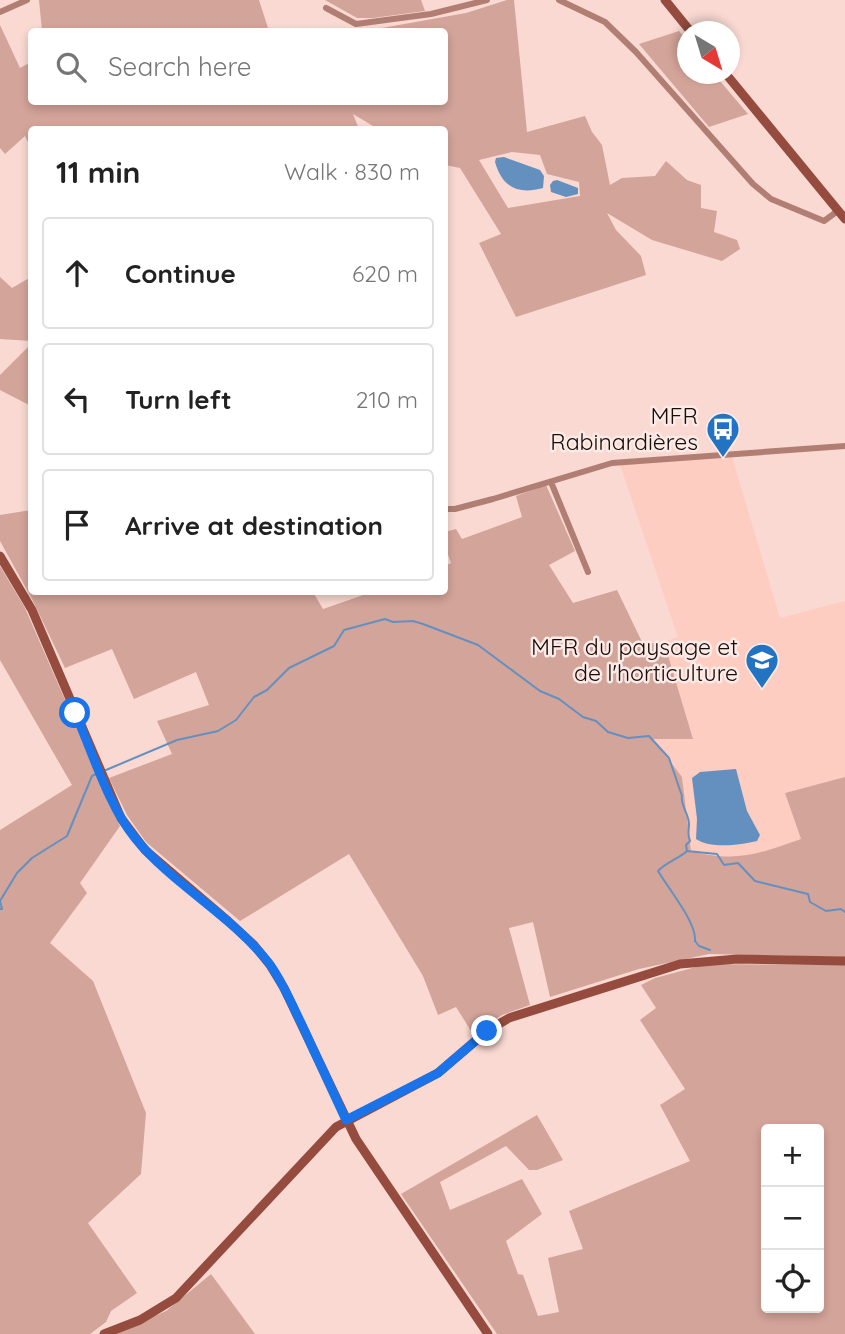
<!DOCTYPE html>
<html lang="en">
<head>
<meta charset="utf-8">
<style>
  :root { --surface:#fff; --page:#f6f6f6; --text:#222; --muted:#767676; --line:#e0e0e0 }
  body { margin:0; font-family:Quicksand,sans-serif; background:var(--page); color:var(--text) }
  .controls { position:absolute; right:21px; bottom:21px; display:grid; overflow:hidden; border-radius:7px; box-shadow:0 4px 10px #0003 }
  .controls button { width:63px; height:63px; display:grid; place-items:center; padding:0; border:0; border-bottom:2px solid var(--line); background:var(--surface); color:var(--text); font:35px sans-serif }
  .compass { position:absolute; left:677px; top:21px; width:63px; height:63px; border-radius:50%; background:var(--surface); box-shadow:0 4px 10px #0003; rotate:142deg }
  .stop { position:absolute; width:21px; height:21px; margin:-16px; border:5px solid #1a73e8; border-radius:50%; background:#fff }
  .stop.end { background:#1a73e8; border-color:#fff; box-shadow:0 2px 7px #0008 }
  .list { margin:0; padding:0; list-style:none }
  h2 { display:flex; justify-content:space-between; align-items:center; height:91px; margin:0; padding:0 28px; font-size:30px }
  h2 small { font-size:23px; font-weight:400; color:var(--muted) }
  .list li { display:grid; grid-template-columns:46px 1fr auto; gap:21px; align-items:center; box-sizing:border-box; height:112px; margin:0 14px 14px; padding:0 14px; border:2px solid var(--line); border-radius:7px }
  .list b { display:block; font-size:26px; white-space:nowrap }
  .list em { font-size:23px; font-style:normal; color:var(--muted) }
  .icon { flex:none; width:38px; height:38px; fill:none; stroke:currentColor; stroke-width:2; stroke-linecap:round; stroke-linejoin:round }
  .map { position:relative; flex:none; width:845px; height:1334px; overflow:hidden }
  .search { position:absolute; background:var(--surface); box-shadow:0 4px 10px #0003; left:28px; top:28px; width:420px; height:77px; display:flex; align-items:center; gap:18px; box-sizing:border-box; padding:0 24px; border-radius:7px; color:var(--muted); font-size:26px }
  .panel { position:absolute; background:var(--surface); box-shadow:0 4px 10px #0003; left:28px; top:126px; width:420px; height:469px; border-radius:7px }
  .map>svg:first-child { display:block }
  .built { fill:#fecdc2 }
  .green { fill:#d3a49a; fill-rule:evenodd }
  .water { fill:#6490c0 }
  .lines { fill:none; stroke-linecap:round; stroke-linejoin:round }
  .stream { stroke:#6490c0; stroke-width:2 }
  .street { stroke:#b17e73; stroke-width:6 }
  .secondary { stroke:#954c3e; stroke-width:9 }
  .route { stroke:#1a73e8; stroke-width:9 }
  .labels { text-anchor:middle; stroke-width:5; stroke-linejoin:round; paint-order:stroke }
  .poi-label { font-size:23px; fill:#190c09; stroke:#fbeae6; text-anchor:end }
</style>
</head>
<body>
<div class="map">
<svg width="845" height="1334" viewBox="0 0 845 1334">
  <rect width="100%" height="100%" fill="#f9d9d2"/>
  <!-- built -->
  <path class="built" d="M 732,457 L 780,618 L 845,601 L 845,777 L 785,793 L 801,839 L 749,857 L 709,856 L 691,851 L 682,777 L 652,739 L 693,738 L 664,642 L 678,637 L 620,465 Z"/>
  <!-- green -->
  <path class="green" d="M 39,0 L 259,0 L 269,31 L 42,31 Z
    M 325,0 L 421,0 L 425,11 L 373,18 L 357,18 Z
    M 507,0 L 514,0 L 527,132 L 585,116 L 592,132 L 602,145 L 610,185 L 622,178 L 655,176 L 666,161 L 687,180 L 701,185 L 701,208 L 717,211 L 714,232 L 737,240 L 740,249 L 722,261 L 652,240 L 607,213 L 616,230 L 641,256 L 646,275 L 516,317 L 479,243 L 501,234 L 460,168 L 445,165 L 444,130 L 378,129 L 353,114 L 359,129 L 32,130 L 31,148 L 25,136 L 5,154 L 0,148 L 0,25 L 20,68 L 31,62 L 32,102 L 444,102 L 444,32 L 365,31 L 466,13 ZM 512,152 L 540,155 L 547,174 L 579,182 L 580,196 L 508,208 L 479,160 Z
    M 679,31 L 687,41 L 688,74 L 714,74 L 748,114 L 709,127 L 639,44 Z
    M 0,277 L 12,288 L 31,277 L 31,341 L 0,339 Z
    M 31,344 L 31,406 L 0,390 L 0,375 Z
    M 546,485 L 575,551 L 549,565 L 573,603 L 617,590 L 643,644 L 664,642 L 693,739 L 653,739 L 682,777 L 691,851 C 737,863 758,854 801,839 L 785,793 L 845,777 L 845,957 L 709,954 L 639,969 L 550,997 L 533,922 L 509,928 L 530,1005 L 502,1015 L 473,1034 L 456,1007 L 438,1015 L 423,976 L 349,854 L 240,921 L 146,842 L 127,815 L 109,778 L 172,754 L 157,721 L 209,705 L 196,672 L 134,699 L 112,649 L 65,668 L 32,599 L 0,541 L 0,515 L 31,510 L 32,592 L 313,592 L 323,609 L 372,592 L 444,592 L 445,566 L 451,563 L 445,546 L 445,532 L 456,529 L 462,539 L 522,517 L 516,496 Z
    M 0,566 L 25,608 L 120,826 L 80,883 L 87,893 L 50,943 L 93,981 L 146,1113 L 141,1174 L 88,1223 L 137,1293 L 111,1311 L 106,1322 L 90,1334 L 0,1334 L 0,830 L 72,785 L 0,660 Z
    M 707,964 L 845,965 L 845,1334 L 497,1334 L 401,1194 L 537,1115 L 563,1160 L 537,1170 L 529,1170 L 506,1146 L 440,1182 L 450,1210 L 522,1179 L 542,1214 L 506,1241 L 518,1274 L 523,1275 L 538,1316 L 559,1312 L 548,1258 L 583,1249 L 569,1211 L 690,1161 L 660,1105 L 685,1089 L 640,1020 L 656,1008 L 641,985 L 655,978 ZM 766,1129 L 819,1129 L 819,1308 L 766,1308 Z
    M 211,1274 L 255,1334 L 114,1334 L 166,1311 Z"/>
  <!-- water -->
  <path class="water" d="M 504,157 L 540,170 L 544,176 L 543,188 C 518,195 502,187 495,162 L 496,158 Z
    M 557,180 L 578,188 L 578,194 L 566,197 L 551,192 L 550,185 L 553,181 Z
    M 736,769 L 747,811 L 760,835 L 757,841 C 741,845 710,849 696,839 L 697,819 L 692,778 L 700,772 Z"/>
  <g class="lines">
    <!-- stream -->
    <path class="stream" d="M 106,770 L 177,740 L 218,731 L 236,720 L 254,697 L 267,690 L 289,668 L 334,646 L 344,630 L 385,619 L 393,622 L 413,621 L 423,624 L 478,645 L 540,691 L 559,699 L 583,717 L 596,721 L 608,732 L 628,738 L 649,736 L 669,758 L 682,796 C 680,805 689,814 689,824 C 689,832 687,834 690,841 L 686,845 L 687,851 C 678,859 667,862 658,871 C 668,888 697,923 695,941 L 699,946 L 710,950
      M 687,851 L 717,854 L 724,865 L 738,863 L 755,881 L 808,894 L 810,902 L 826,911 L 841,909 L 845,912
      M 0,909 L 2,909 L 0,901 L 17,873 L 32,858 L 67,836 L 92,776 L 96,774"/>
    <!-- street -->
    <path class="street" d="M 559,0 L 605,22 L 636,52 L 753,184 L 771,199 L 824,221 L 839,210
      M 326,8 L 356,24 L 431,14 L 487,0
      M 0,12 L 27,0
      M 551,482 L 588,572
      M 444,509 L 455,509 L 493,499 L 612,463 L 845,446"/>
    <!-- secondary -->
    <path class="secondary" d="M 665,0 L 691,32
      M 726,74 L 845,219
      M 0,556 L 32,610 L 121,818 L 145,850 L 228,921 L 254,945 L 270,965 L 284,988 L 356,1139 L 488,1334
      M 104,1334 L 140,1320 L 176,1298 L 336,1127 L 438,1073 L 487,1031 L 509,1018 L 680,964 L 737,959 L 845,961"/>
  </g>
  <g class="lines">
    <!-- route -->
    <path class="route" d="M 75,713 C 92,751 109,807 135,838 C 173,885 230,914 268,962 C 282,980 291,1003 301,1023 C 316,1055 331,1088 346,1120 L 438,1073 L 487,1031"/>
  </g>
  <!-- icons -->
  <defs>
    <symbol id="bus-pin" viewBox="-11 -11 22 30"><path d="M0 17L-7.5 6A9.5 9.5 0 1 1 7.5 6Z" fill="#2273c2" stroke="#fbeae6"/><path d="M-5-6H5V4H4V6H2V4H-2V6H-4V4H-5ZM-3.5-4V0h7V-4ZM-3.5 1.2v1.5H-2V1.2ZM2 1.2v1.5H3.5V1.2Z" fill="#fff"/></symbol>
    <symbol id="school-pin" viewBox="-11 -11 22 30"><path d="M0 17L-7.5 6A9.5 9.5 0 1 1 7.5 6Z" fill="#2273c2" stroke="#fbeae6"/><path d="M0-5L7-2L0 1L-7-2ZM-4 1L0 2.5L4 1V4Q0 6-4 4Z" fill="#fff"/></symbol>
  </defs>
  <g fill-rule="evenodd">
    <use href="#bus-pin" x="704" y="410" width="38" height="52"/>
    <use href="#school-pin" x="743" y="641" width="38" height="52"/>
  </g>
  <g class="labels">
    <!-- poi labels -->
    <g class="poi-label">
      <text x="698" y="424">MFR<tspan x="698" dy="26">Rabinardières</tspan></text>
      <text x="738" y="655">MFR du paysage et<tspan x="738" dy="26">de l'horticulture</tspan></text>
    </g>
  </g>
</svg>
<div class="controls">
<button>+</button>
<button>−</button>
<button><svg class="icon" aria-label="locate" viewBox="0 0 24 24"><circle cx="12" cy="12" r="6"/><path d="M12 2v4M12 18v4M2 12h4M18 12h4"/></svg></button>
</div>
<svg class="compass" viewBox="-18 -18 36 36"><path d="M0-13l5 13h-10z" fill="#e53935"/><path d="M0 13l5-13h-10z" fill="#767676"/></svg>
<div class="stop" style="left:75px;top:713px"></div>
<div class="stop end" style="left:487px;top:1031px"></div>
<div class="search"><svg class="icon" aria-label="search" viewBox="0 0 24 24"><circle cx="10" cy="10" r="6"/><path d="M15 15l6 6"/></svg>Search here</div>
<section class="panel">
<h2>11 min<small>Walk · 830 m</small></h2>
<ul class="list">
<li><svg class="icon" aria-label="ahead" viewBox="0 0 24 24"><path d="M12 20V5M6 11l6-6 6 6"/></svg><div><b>Continue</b></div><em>620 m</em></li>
<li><svg class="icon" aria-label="left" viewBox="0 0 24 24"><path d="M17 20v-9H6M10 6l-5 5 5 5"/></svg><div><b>Turn left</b></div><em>210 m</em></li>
<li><svg class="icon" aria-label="arrive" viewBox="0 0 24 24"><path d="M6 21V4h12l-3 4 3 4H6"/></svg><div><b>Arrive at destination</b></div></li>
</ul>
</section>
</div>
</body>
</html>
